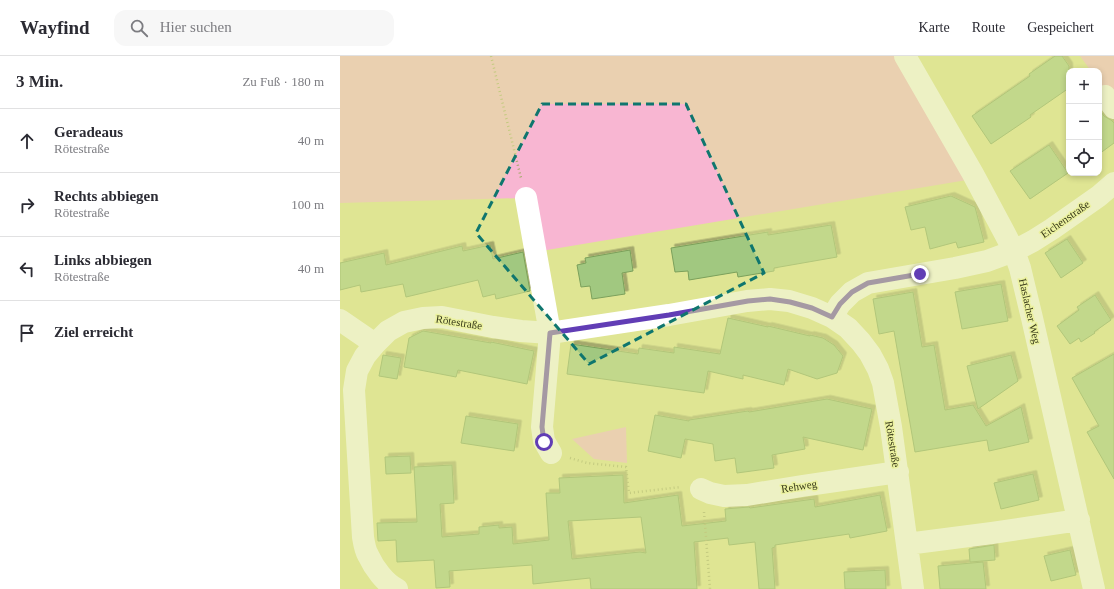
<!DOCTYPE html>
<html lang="de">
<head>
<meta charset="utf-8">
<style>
  :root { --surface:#fff; --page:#f7f7f7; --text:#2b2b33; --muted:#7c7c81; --line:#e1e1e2 }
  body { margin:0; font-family:"Times New Roman",serif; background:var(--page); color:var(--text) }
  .controls { position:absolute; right:12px; top:12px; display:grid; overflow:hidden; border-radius:8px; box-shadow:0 2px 6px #0003 }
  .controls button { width:36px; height:36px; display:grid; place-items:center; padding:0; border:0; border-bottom:1px solid var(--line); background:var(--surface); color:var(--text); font:20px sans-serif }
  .stop { position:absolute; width:12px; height:12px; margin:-9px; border:3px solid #613db5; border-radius:50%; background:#fff }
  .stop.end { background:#613db5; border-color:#fff; box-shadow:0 1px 4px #0008 }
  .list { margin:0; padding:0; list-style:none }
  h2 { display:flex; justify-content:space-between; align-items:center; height:52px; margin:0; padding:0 16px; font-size:17px }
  h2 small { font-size:13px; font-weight:400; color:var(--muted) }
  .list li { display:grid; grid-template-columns:26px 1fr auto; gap:12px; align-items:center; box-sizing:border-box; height:64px; padding:0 16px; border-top:1px solid var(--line) }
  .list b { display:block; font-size:15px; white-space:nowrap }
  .list p { margin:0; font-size:13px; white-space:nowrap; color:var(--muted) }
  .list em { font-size:13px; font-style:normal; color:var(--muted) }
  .icon { flex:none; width:22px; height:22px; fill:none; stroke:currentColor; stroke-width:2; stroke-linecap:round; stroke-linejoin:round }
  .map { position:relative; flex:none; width:774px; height:533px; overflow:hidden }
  header { display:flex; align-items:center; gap:24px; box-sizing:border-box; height:56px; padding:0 20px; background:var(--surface); border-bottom:1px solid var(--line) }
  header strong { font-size:19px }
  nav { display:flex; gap:22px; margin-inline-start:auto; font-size:14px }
  .search { width:280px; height:36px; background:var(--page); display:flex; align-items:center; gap:10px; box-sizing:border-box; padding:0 14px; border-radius:12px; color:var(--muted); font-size:15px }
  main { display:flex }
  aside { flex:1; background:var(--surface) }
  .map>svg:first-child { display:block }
  .green { fill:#f8b6d2 }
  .building { fill:#a1c880; stroke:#7ba05b; fill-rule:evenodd; filter:url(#shadow) }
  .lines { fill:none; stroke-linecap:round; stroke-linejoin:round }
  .path { stroke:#a4a968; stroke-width:2.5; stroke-dasharray:1 3; stroke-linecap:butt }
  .minor { stroke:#fff; stroke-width:22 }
  .route { stroke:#613db5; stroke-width:5 }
  .marked { fill:none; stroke:#0f766e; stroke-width:3; stroke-dasharray:8 5; stroke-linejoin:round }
  .labels { text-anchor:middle; stroke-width:3; stroke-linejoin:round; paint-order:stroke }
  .street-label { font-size:11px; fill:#393b1a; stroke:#ecf2a0 }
</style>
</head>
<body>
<header>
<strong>Wayfind</strong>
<div class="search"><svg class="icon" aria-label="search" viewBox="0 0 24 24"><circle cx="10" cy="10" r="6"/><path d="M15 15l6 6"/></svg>Hier suchen</div>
<nav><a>Karte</a><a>Route</a><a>Gespeichert</a></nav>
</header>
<main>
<aside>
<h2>3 Min.<small>Zu Fuß · 180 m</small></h2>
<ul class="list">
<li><svg class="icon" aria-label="ahead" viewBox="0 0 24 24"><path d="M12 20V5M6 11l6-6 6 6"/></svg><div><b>Geradeaus</b><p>Rötestraße</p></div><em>40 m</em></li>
<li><svg class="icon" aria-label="right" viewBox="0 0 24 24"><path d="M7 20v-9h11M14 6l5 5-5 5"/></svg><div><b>Rechts abbiegen</b><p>Rötestraße</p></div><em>100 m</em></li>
<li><svg class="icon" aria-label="left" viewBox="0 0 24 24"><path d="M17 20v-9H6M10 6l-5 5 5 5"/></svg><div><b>Links abbiegen</b><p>Rötestraße</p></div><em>40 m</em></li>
<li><svg class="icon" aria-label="arrive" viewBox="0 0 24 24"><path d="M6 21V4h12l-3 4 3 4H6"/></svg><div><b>Ziel erreicht</b></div></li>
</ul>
</aside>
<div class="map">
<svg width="774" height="533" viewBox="0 0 774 533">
  <defs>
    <filter id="shadow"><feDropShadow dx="3.5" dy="-3.5" stdDeviation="0" flood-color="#0004"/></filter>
  </defs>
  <rect width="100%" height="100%" fill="#dfe593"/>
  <!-- green -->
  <path class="green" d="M 0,0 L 557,0 L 627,124 L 201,195 L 183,142 L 0,147 Z
    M 740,0 L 774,0 L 774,40 C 761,30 759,32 759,15 L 751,15 Z
    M 286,371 L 287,407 L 254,403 L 232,383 Z"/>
  <!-- building -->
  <path class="building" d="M 715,0 L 722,0 L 729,10 L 729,32 L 690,59 L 691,61 L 651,88 L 632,60 L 690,20 L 689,18 Z
    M 759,53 L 764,60 L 769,63 L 771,64 L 774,67 L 774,87 L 759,98 Z
    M 709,89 L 728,117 L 690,143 L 670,115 Z
    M 611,140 L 635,151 L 644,186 L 618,192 L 616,186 L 590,193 L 585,171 L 571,174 L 565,151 Z
    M 491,169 L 497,201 L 434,212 L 434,215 L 398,221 L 397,216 L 349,224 L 348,215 L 335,216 L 331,192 L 428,176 L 428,179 Z
    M 727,183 L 743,207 L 721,222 L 705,197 Z
    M 150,189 L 153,203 L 183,196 L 190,235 L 156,243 L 155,238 L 143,241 L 138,224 L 66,241 L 63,228 L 21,236 L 20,229 L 0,234 L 0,207 L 44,197 L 46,209 L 122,190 L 123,195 Z
    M 290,194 L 293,215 L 282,217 L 285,238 L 252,243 L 250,230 L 241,231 L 237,209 L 246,207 L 245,202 Z
    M 661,228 L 668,265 L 622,273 L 615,236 Z
    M 573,236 L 582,291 L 594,289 L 605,354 L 633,349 L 646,370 L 681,351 L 689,386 L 649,395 L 647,384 L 575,396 L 554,275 L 539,278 L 533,243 Z
    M 755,239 L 771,264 L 754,276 L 755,277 L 741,286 L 739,282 L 730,288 L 717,270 L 739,254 L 737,251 Z
    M 388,262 L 428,271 L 428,270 L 470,280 L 470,279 L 483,282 L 494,289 L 503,300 L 497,317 L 477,323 L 448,313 L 444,329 L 403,319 L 403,323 L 368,315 L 364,337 L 227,318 L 231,288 L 298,298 L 299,292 L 334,297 L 334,291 L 380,298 Z
    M 83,275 L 151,287 L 151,286 L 194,295 L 187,328 L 118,314 L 116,321 L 64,311 L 69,282 Z
    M 774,298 L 774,423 L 747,376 L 759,370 L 732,322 Z
    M 43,299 L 61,302 L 57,323 L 39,320 Z
    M 671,299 L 678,325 L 638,353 L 627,310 Z
    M 487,343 L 532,353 L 523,394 L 463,381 L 465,393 L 432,399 L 434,412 L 397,417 L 395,402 L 375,405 L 373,388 L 345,383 L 341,402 L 308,395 L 315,359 L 349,365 L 349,364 L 408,355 L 409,356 Z
    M 126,360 L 178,368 L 174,395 L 121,387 Z
    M 70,400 L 71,417 L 46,418 L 45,401 Z
    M 112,409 L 114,447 L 100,448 L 102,481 L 139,478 L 139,471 L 159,469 L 159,472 L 172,471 L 173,488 L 209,484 L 206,437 L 220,437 L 219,422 L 283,419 L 284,447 L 338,439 L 342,470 L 386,465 L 385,453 L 409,451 L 410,452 L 474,443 L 475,451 L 540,439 L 547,475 L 510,482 L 509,478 L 435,489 L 435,491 L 432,492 L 435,533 L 419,533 L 415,486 L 389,489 L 388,482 L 354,486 L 357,533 L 251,533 L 250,522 L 193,528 L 192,509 L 109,515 L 110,531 L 96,532 L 94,504 L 57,506 L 56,484 L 38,485 L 37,467 L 77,466 L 74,411 ZM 301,461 L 306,497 L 300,496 L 232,503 L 228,465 Z
    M 693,418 L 699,444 L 661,453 L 654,427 Z
    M 654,489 L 655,504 L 630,506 L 629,493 Z
    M 730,494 L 736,519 L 711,525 L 704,500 Z
    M 643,506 L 646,533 L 600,533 L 598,510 Z
    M 545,514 L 546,533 L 505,533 L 504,516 Z"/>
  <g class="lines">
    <!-- path -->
    <path class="path" d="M 151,0 L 181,122
      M 230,402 L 247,407 L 286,411 L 289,437 L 341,431
      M 364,456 L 370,533"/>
    <!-- minor -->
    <path class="minor" d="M 565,0 L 633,118 L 664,176 L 674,195 L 680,212 L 692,262 L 754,533
      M 765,40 L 774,52
      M 186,142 L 210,277 L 202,371 L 204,385 L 211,397
      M 492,261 L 500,248 L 512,236 L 528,227 L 615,212 L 647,205 L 674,195 L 693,185 L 712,173 L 759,140 L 774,127
      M 0,264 L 35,288
      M 361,433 L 370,437 L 384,440 L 407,439 L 462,430 L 558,416
      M 567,488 L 652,477 L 739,464
      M 57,533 C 45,527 34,512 28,499 C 25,494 24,487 23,481 L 14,334 L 17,315 L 25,300 L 35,288 L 48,275 L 64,266 L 83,262 L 102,261 L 153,271 L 181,275 L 210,277 L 329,259 L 407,245 L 430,243 L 449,245 L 472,252 L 492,261 L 508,272 L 521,286 L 530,298 L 538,313 L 543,327 L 551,371 L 573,533"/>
  </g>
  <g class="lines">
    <!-- route -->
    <path class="route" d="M 204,386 L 202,371 L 210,277 L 329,259 L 408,245 L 430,243 L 450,246 L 472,252 L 492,261 L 500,248 L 512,236 L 528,227 L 580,218"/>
  </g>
  <!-- marked area -->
  <path d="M0 0H774V533H0ZM 202,48 L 346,48 L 424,217 L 249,308 L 136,177 Z" fill="#dfe593" fill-opacity=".55" fill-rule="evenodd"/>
  <path class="marked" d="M 202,48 L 346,48 L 424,217 L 249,308 L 136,177 Z"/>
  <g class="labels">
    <!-- street labels -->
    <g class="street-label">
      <text transform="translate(725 163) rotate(-35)" y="4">Eichenstraße</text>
      <text transform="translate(690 255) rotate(77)" y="4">Haslacher Weg</text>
      <text transform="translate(119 266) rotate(9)" y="4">Rötestraße</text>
      <text transform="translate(553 388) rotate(81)" y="4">Rötestraße</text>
      <text transform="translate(459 430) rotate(-9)" y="4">Rehweg</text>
    </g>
  </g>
</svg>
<div class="controls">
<button>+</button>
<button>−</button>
<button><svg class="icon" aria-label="locate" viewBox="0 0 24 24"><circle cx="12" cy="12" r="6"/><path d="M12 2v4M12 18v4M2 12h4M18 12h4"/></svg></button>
</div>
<div class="stop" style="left:204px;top:386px"></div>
<div class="stop end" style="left:580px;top:218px"></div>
</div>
</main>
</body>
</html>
